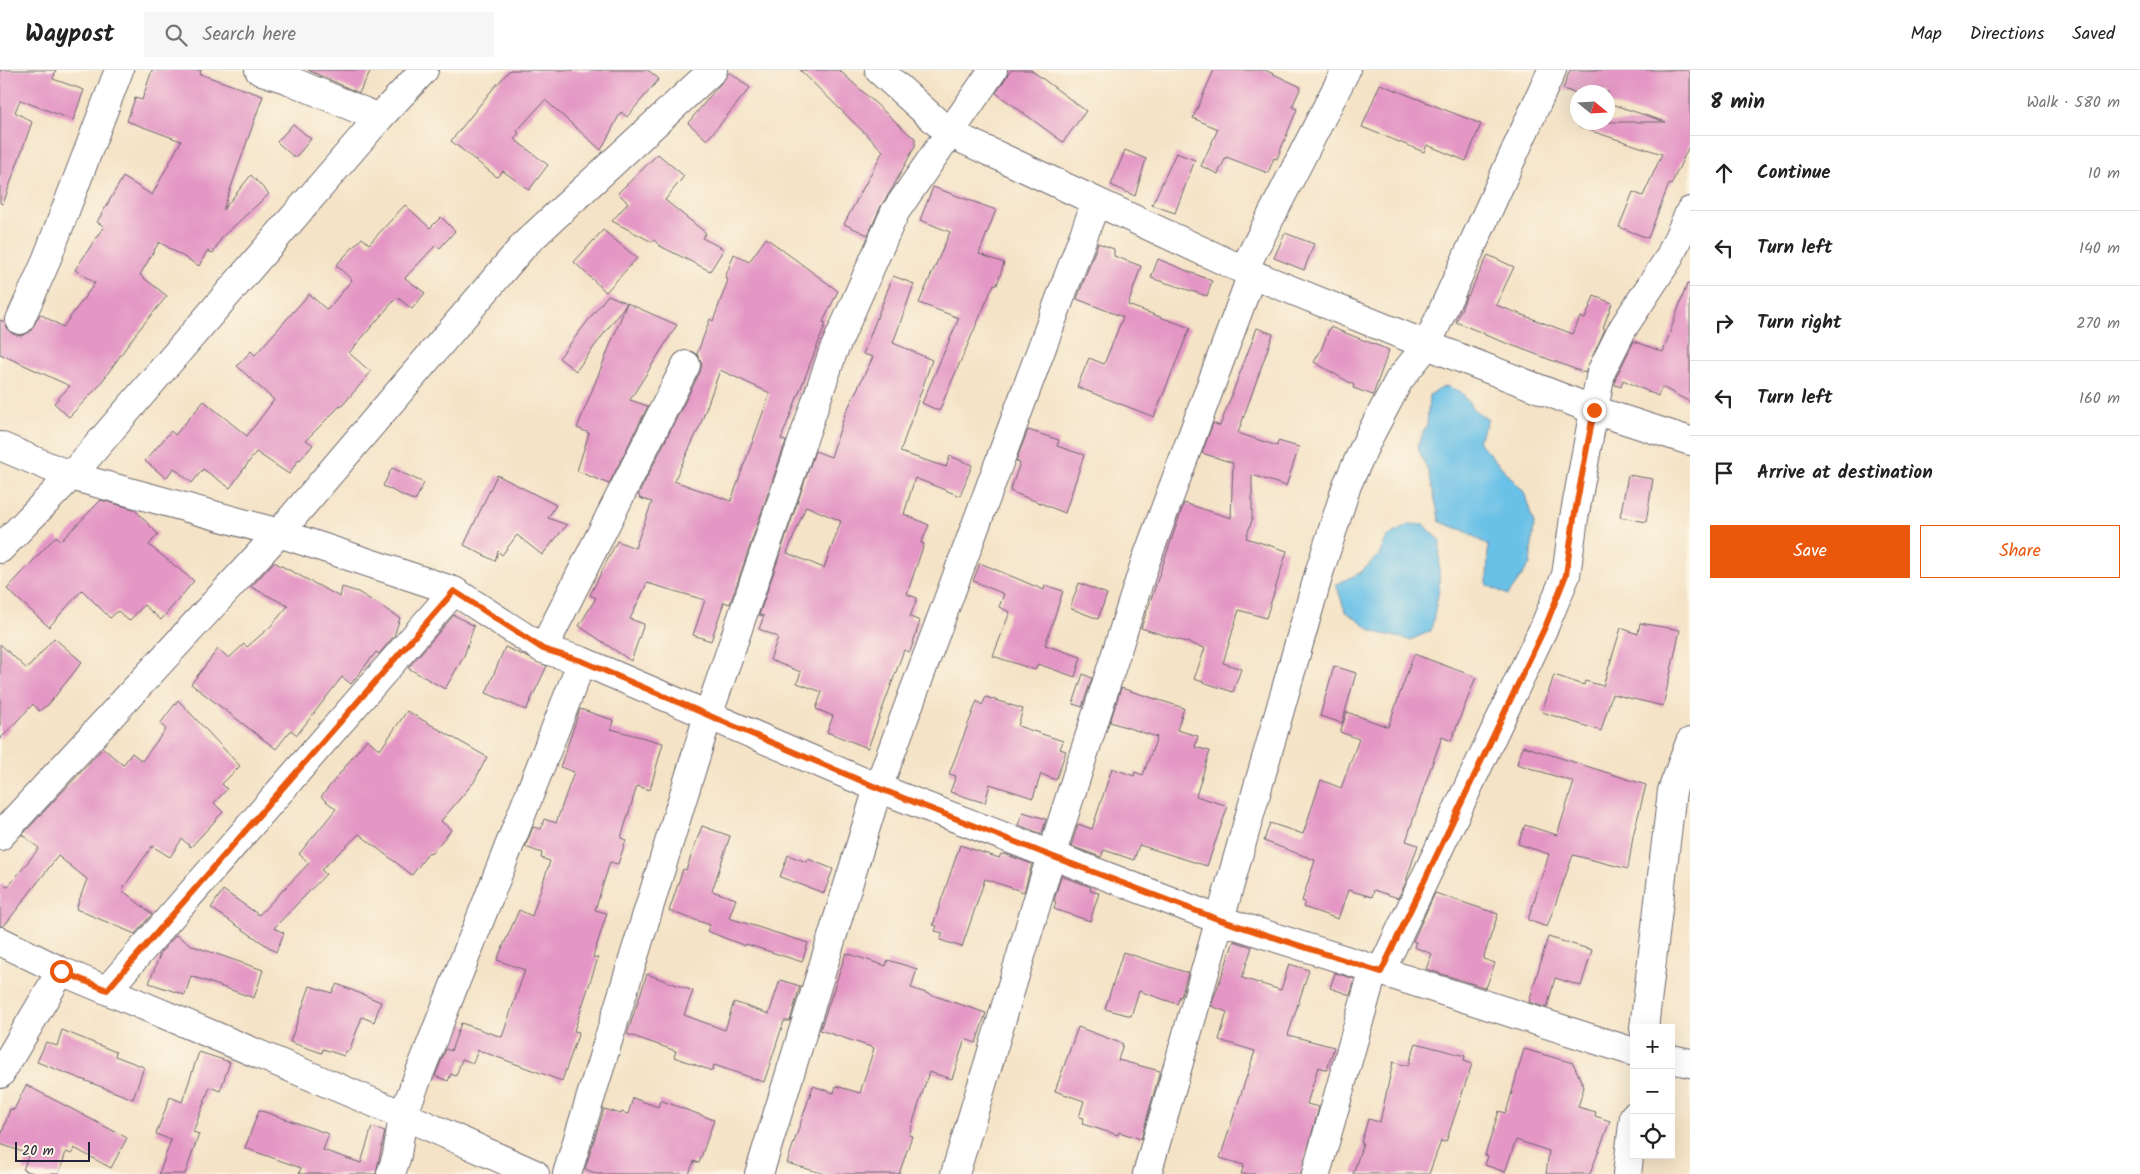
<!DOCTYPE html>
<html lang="en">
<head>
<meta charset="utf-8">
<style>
  :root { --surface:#fff; --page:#f6f6f6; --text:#222; --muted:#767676; --line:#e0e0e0; --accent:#ea580c }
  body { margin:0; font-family:Kalam,sans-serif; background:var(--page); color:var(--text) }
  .controls { position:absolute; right:15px; bottom:15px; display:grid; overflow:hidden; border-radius:0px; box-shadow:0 5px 20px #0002 }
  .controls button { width:45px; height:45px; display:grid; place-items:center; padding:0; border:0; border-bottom:1px solid var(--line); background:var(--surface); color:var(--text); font:25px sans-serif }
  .compass { position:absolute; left:1570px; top:15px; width:45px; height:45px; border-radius:50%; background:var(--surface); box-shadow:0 5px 20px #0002; rotate:108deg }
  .scale { position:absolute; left:15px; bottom:12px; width:75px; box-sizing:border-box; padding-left:5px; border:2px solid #22223b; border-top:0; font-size:14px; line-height:18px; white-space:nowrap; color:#22223b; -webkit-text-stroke:4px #fcf5e5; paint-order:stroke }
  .stop { position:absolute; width:15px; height:15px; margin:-11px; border:4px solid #ea580c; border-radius:50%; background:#fff }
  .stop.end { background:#ea580c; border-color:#fff; box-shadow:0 1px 5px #0008 }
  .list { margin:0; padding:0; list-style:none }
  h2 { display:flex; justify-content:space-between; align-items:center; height:65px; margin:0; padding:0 20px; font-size:21px }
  h2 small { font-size:16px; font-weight:400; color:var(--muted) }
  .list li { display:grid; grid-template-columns:32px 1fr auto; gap:15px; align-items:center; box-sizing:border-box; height:75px; padding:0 20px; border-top:1px solid var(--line) }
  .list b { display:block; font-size:19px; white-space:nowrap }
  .list em { font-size:16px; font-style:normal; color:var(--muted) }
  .actions { display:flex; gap:10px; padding:15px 20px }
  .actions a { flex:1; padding:11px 0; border:1px solid var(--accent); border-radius:0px; text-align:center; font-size:18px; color:var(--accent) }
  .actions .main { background:var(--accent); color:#fff }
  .icon { flex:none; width:28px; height:28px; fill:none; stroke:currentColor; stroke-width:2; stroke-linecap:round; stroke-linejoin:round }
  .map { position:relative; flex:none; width:1690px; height:1104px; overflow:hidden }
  header { display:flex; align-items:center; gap:30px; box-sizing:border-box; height:70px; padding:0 25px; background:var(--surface); border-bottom:1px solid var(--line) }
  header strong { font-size:24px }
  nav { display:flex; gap:28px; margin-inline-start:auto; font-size:18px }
  .search { width:350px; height:45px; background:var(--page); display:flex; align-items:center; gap:12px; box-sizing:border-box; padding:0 18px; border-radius:0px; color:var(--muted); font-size:19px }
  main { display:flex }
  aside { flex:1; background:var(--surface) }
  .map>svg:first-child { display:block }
  .water { fill:#6ac1e7; stroke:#467291 }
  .building { fill:#e497c5; fill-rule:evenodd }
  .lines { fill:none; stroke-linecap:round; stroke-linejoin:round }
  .minor-casing { stroke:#6c666c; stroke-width:30 }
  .major-casing { stroke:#6c666c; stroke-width:30 }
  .minor { stroke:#fff; stroke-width:28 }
  .major { stroke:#fff; stroke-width:28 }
  .route { stroke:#ea580c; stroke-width:6 }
</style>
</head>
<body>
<header>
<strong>Waypost</strong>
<div class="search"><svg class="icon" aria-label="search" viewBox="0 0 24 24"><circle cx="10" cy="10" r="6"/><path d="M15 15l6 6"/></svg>Search here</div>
<nav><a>Map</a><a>Directions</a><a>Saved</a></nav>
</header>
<main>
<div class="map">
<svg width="1690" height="1104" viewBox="0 0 1690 1104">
  <rect width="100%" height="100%" fill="#fcf5e5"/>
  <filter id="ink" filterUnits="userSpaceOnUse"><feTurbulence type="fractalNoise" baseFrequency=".02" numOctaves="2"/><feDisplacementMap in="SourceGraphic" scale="10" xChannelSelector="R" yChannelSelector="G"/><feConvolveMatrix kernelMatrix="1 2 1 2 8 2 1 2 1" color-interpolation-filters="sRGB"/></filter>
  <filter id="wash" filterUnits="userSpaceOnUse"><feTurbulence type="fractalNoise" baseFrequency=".0096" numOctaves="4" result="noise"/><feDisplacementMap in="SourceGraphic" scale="20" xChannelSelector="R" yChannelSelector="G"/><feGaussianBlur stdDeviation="1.12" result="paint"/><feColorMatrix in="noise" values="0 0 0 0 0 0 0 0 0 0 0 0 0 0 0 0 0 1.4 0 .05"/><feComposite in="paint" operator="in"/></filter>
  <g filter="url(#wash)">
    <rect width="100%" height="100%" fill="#f4e3c6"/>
    <!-- water -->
    <path class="water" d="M 1446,316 L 1463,324 L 1472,338 L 1488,350 L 1478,371 L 1524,422 L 1534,454 L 1530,494 L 1508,525 L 1487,515 L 1488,475 L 1465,461 L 1440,452 L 1429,404 L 1417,376 L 1427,354 L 1429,325 Z
      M 1410,454 L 1424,455 L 1440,470 L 1439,520 L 1431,561 L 1410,570 L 1374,562 L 1345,541 L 1336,514 L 1360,503 L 1379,485 L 1387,467 Z"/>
    <g id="blocks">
      <!-- building -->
      <path class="building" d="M 0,0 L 56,0 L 53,9 L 84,20 L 73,50 L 20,30 L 15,42 L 32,52 L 3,134 L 0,133 Z
        M 152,0 L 201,0 L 200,4 L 263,26 L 223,140 L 251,105 L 269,124 L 222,167 L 213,183 L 207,181 L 199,196 L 159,172 L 140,205 L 167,226 L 137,262 L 98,317 L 69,347 L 54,333 L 70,316 L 0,284 L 0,250 L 5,252 L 8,260 L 13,264 L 21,266 L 30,262 L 40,244 L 63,257 L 95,213 L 75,200 L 104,156 L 97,152 L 123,107 L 152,125 L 181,71 L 127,51 L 135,28 L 142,30 Z
        M 308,0 L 371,0 L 359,23 Z
        M 510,0 L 648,0 L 659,9 L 627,47 L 621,42 L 601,80 L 545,30 L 517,61 L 519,63 L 514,69 L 548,95 L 529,120 L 503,101 L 497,107 L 451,71 L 491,21 Z
        M 800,0 L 839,0 L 909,64 L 915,68 L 915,76 L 893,117 L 881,136 L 868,165 L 844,154 L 883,81 Z
        M 1011,0 L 1031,0 L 1086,41 L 1063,72 L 996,23 Z
        M 1214,0 L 1265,0 L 1301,17 L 1292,37 L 1297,39 L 1277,89 L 1274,88 L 1268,103 L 1226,87 L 1218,104 L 1201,96 L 1218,59 L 1193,48 Z
        M 1570,0 L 1690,0 L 1690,74 L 1671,115 L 1669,114 L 1648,168 L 1619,157 L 1633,122 L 1643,126 L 1662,84 L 1579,57 L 1579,52 L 1666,52 L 1608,33 L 1608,22 L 1578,24 L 1563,19 Z
        M 730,2 L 750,18 L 707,70 L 688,53 Z
        M 1380,14 L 1481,54 L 1466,91 L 1427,75 L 1424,82 L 1362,57 Z
        M 293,54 L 311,69 L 295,88 L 277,72 Z
        M 1125,80 L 1146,89 L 1135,126 L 1111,115 Z
        M 1176,83 L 1195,90 L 1175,143 L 1152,135 Z
        M 658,84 L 684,106 L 665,130 L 706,163 L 702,168 L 724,179 L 710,201 L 660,176 L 654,170 L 652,172 L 612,151 L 628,133 L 618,123 Z
        M 933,117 L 996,140 L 979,184 L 1004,193 L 997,215 L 994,214 L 939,341 L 922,333 L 959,248 L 919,233 L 950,162 L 920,150 Z
        M 405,135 L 430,158 L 441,147 L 455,161 L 440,178 L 436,175 L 405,208 L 425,223 L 412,239 L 397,227 L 349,283 L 371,302 L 341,337 L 340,336 L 306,370 L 313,375 L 300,390 L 299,389 L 289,404 L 256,382 L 230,418 L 203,399 L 192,413 L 174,398 L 166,408 L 145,391 L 171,361 L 175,365 L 204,331 L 247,366 L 274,330 L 237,296 L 251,281 L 255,285 L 309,224 L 327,240 L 352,210 L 336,195 L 362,168 L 369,174 Z
        M 603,160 L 637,188 L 606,222 L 574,192 Z
        M 1285,163 L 1314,174 L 1304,200 L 1274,188 Z
        M 766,168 L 838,221 L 823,252 L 826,253 L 781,369 L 786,371 L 730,534 L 724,532 L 711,571 L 693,565 L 705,530 L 647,513 L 630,549 L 644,554 L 631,591 L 579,556 L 596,528 L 590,525 L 617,471 L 635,478 L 652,432 L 639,428 L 640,426 L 638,425 L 700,302 L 702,294 L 697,284 L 710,249 L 713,251 L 728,210 L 725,208 L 734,184 L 749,192 ZM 720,300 L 770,323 L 731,431 L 674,411 L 700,356 Z
        M 1098,173 L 1114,179 L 1114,186 L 1141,196 L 1128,235 L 1190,258 L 1154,347 L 1077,317 L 1089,288 L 1104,294 L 1123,247 L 1077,229 Z
        M 1488,185 L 1514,197 L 1496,235 L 1573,264 L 1580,247 L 1585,249 L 1594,226 L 1612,233 L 1603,258 L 1605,259 L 1585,303 L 1485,265 L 1485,264 L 1456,252 L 1467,225 L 1468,226 Z
        M 1158,189 L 1212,211 L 1207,226 L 1151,208 Z
        M 893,206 L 914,214 L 893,273 L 932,290 L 900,382 L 946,397 L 950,386 L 972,395 L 960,426 L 915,408 L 904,444 L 929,455 L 921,473 L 924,474 L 907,524 L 917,528 L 910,547 L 920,551 L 910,582 L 904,580 L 868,678 L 827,662 L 833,646 L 816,639 L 822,622 L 797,613 L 801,602 L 770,590 L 778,567 L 759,559 L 764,546 L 759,545 L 815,381 L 831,387 L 845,344 L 873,287 L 863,284 ZM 806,436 L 841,451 L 824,498 L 787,483 Z
        M 1687,214 L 1690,214 L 1690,332 L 1662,317 L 1658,326 L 1623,310 L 1621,317 L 1615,315 L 1616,307 L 1634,271 L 1663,282 Z
        M 608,225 L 627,233 L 576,301 L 559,288 Z
        M 627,233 L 677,255 L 630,330 L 648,336 L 609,414 L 577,401 L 589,363 L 577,358 Z
        M 1330,257 L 1389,280 L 1373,325 L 1353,318 L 1354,315 L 1314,292 L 1321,280 Z
        M 1257,258 L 1273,264 L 1238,363 L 1277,376 L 1278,371 L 1299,377 L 1286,416 L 1252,405 L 1252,450 L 1246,468 L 1287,481 L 1266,548 L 1239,540 L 1223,593 L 1241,599 L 1233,622 L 1194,609 L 1205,578 L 1141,558 L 1184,433 L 1231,448 L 1233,393 L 1202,383 L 1213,353 L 1220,356 Z
        M 1028,360 L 1059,370 L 1057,376 L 1084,385 L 1065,443 L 1010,421 L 1020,393 L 1016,391 Z
        M 392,398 L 424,413 L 415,431 L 383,416 Z
        M 497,405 L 556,435 L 548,448 L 567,455 L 542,485 L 517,465 L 502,485 L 498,481 L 495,491 L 464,475 Z
        M 1628,405 L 1653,409 L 1646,452 L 1620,447 Z
        M 101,430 L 134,439 L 158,464 L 149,475 L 194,511 L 161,550 L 144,535 L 129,551 L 118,541 L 110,548 L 82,520 L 49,557 L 7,519 L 56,466 L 61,471 Z
        M 274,492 L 340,527 L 342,517 L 358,522 L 400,548 L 394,566 L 379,584 L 376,582 L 351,614 L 342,607 L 297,665 L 291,660 L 276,679 L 191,614 L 218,579 L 229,588 L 244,574 L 247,577 L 270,557 L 288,536 L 251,517 Z
        M 980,493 L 1044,520 L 1045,515 L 1063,521 L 1045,575 L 1081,587 L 1075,607 L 1038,594 L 1035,600 L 993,586 L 1010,542 L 999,537 L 1004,524 L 973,511 Z
        M 1079,513 L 1107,524 L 1098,549 L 1070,538 Z
        M 454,545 L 474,556 L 464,586 L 445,619 L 408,598 Z
        M 1640,553 L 1680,560 L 1663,636 L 1612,624 L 1601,661 L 1542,642 L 1554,605 L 1584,615 L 1585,611 L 1603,616 L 1621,558 L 1638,564 Z
        M 54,568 L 82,592 L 49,634 L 39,641 L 33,634 L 0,669 L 0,574 L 27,599 Z
        M 505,577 L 547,596 L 526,640 L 486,623 Z
        M 1414,584 L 1476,607 L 1451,671 L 1442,667 L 1431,697 L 1406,771 L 1418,775 L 1405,814 L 1398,828 L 1374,820 L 1372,827 L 1348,820 L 1338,849 L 1303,837 L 1305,832 L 1302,831 L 1315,790 L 1264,771 L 1270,753 L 1303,764 L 1321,710 L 1341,718 L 1359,669 L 1340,662 L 1347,642 L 1388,657 Z
        M 1334,596 L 1356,603 L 1342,653 L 1320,646 Z
        M 1083,604 L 1092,608 L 1082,637 L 1073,634 Z
        M 1121,618 L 1184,638 L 1177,660 L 1198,666 L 1195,677 L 1210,681 L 1196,726 L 1228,736 L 1207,796 L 1139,775 L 1134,790 L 1104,780 L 1101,787 L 1071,776 L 1078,754 L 1092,759 L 1112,698 L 1134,706 L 1135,702 L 1143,705 L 1157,667 L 1110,652 Z
        M 986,627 L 1023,639 L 1018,656 L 1063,671 L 1060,679 L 1066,681 L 1056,710 L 1041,704 L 1033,728 L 990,714 L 985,733 L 950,722 L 956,706 L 949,704 L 977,631 L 982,635 Z
        M 178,630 L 240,696 L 222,714 L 227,719 L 214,733 L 223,742 L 191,777 L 182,769 L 170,787 L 152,776 L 122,820 L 152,844 L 135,864 L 76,839 L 87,809 L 58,786 L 4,856 L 0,856 L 0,813 L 8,817 L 39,778 L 22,765 L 25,762 L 103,678 L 123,695 L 132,683 L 142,691 L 166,659 L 160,654 Z
        M 580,639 L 613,650 L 611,659 L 663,673 L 650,720 L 637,716 L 621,768 L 626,770 L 618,794 L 610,792 L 595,840 L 607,843 L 593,887 L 598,888 L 574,961 L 579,962 L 562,1011 L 478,980 L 473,993 L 462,989 L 456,1006 L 451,1004 L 448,1011 L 435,1006 L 446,979 L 451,981 L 461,953 L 502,967 L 525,900 L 497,890 L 519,840 L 532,846 L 550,791 L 541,788 L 542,783 L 525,777 L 533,757 L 541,759 L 544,749 L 556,753 L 574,702 L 560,697 Z
        M 407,641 L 487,687 L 474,712 L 441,751 L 451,760 L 431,784 L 429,782 L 412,805 L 359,764 L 321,800 L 326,804 L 274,858 L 284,863 L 276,882 L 211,838 L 223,820 L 259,845 L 309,793 L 299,784 L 336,739 L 321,727 L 367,669 L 380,680 Z
        M 1523,676 L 1646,715 L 1633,766 L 1628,799 L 1573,785 L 1547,857 L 1528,850 L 1549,784 L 1518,774 L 1525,755 L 1557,765 L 1574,712 L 1517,694 Z
        M 1023,742 L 1046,749 L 1042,764 L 1018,755 Z
        M 702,756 L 730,766 L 712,821 L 736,829 L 729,848 L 808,873 L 802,892 L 746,874 L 745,876 L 707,861 L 710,855 L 669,841 L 683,799 L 686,800 Z
        M 960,775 L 999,788 L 1001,784 L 1007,785 L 1032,794 L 1024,822 L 985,809 L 962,877 L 940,870 L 943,863 L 935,861 L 937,856 L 933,855 Z
        M 788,785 L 806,792 L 808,789 L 833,799 L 824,823 L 780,807 Z
        M 1061,806 L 1091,817 L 1090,821 L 1099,823 L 1090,851 L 1054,839 L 1056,832 L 1054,831 Z
        M 1435,823 L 1498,844 L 1483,889 L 1495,893 L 1486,918 L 1426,899 L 1432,884 L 1414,877 L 1416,872 L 1413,871 Z
        M 176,865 L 193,876 L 263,900 L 254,928 L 191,906 L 185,925 L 149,913 L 161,882 Z
        M 1548,867 L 1592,880 L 1581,916 L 1555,908 L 1547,938 L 1529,932 Z
        M 1234,871 L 1252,877 L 1242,908 L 1281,920 L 1289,894 L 1309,900 L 1288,965 L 1334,977 L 1327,1000 L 1318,997 L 1307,1034 L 1319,1037 L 1301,1104 L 1241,1104 L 1244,1095 L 1220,1088 L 1255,981 L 1219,970 L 1227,942 L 1211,936 Z
        M 1123,882 L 1188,903 L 1181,927 L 1180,926 L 1177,934 L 1139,921 L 1131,946 L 1105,939 Z
        M 846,883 L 886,896 L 888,890 L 917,899 L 911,918 L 986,943 L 976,973 L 965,969 L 952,1009 L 929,1002 L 909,1065 L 912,1066 L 899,1104 L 825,1104 L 787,1093 L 813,1016 L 834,1023 L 836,1016 L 860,1023 L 874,978 L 820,960 Z
        M 1335,903 L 1355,909 L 1350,925 L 1330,918 Z
        M 647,904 L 693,921 L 684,945 L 725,960 L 734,932 L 769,944 L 780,910 L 800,916 L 790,951 L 784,951 L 764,1012 L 714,995 L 712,1001 L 674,987 L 676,981 L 627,964 Z
        M 337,914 L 381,932 L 374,952 L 362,947 L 349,981 L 346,981 L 344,986 L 323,979 L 322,983 L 290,972 L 310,916 L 332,923 Z
        M 1078,957 L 1123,974 L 1118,990 L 1160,1001 L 1141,1069 L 1119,1062 L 1118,1065 L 1082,1054 L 1084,1048 L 1079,1047 L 1084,1031 L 1055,1021 Z
        M 62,960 L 116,982 L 115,986 L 144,997 L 133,1029 L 37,992 L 46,972 L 57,976 Z
        M 1416,973 L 1465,986 L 1464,991 L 1472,994 L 1446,1072 L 1441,1071 L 1429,1104 L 1353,1104 L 1363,1073 L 1361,1073 L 1368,1049 L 1380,1052 L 1393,992 L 1408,996 Z
        M 1524,979 L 1573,993 L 1584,1017 L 1578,1037 L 1596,1042 L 1595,1046 L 1610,1051 L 1590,1104 L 1546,1104 L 1549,1081 L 1516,1070 L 1505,1102 L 1485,1095 L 1488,1086 L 1485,1085 L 1499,1041 L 1506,1043 Z
        M 199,982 L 230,992 L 220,1021 L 210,1017 L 193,1062 L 199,1064 L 185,1104 L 159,1104 L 171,1070 L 156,1064 L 170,1027 L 182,1032 Z
        M 26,1015 L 127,1068 L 111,1098 L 74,1078 L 72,1084 L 66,1082 L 59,1104 L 37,1104 L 23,1100 L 29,1084 L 0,1074 L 0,1069 L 10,1039 L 14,1040 Z
        M 633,1028 L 658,1037 L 660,1030 L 714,1050 L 699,1093 L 694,1091 L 689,1104 L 598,1104 L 585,1099 L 604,1039 L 621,1044 L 622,1042 L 628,1044 Z
        M 259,1040 L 329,1064 L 323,1080 L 361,1093 L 372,1057 L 385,1061 L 376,1104 L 299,1104 L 301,1098 L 245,1078 Z"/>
    </g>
  </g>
  <g filter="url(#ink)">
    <use href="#blocks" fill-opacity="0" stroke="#6c666c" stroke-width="1"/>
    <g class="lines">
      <defs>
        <path id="minor" d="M 259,0 L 289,10 L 379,48
          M 879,0 L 949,63 L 1252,204 L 1427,275 L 1594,340 L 1690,371
          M 1244,199 L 1346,0
          M 20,250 L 44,196 L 119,0
          M 0,376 L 71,406 L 279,463 L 454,521 L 543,579 L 582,591 L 878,718 L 1220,850 L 1634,982
          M 543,579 L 686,295
          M 0,766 L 279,463 L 525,174 L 713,0
          M 0,871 L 61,901 L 403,1045 L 535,1104
          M 1381,901 L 1545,555 L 1566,505 L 1574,448 L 1601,302 L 1623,258 L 1669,188 L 1690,141
          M 107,920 L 454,521
          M 1644,958 L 1672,721 L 1690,672
          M 1671,989 L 1690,993
          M 0,1004 L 61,901
          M 391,1104 L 397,1085 L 403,1045 L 582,591
          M 567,1104 L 708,646 L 833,282 L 895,142 L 993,0
          M 759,1104 L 878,718 L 1096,132
          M 955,1104 L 1051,786 L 1145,493 L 1252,204
          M 1147,1104 L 1320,500 L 1347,415 L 1369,367 L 1399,310 L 1427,275 L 1552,0
          M 1316,1104 L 1374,898
          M 1627,1104 L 1634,1046"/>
        <path id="major" d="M 0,479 L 71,406 L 379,48 L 424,0"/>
      </defs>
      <!-- minor casing -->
      <use href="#minor" class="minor-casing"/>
      <!-- major casing -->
      <use href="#major" class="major-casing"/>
      <!-- minor -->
      <use href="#minor" class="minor"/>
      <!-- major -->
      <use href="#major" class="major"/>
    </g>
  </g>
  <g class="lines" filter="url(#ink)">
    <!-- route -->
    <path class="route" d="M 61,901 L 107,920 L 454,521 L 543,579 L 582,591 L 878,718 L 1051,786 L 1220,850 L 1381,902 L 1546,555 L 1566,505 L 1574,448 L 1594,340"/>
  </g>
</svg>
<div class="controls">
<button>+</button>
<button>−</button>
<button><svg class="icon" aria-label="locate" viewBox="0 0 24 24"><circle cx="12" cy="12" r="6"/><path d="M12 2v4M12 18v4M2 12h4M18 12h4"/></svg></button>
</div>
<svg class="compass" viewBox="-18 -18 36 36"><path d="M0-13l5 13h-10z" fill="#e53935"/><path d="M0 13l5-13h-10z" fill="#767676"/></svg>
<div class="scale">20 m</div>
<div class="stop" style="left:61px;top:901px"></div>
<div class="stop end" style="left:1594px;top:340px"></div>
</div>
<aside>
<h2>8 min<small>Walk · 580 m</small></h2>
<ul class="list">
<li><svg class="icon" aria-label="ahead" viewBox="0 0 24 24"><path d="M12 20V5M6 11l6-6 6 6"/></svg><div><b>Continue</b></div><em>10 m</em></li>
<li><svg class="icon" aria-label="left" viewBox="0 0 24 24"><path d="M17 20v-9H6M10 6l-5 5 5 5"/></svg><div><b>Turn left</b></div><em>140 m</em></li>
<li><svg class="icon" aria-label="right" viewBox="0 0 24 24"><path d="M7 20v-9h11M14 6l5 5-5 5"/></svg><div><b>Turn right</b></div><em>270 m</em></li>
<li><svg class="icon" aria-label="left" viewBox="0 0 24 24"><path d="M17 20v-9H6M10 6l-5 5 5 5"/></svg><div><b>Turn left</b></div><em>160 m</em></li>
<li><svg class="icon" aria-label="arrive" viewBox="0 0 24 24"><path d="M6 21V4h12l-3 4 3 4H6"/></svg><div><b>Arrive at destination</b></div></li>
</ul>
<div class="actions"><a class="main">Save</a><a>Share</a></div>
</aside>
</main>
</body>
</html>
